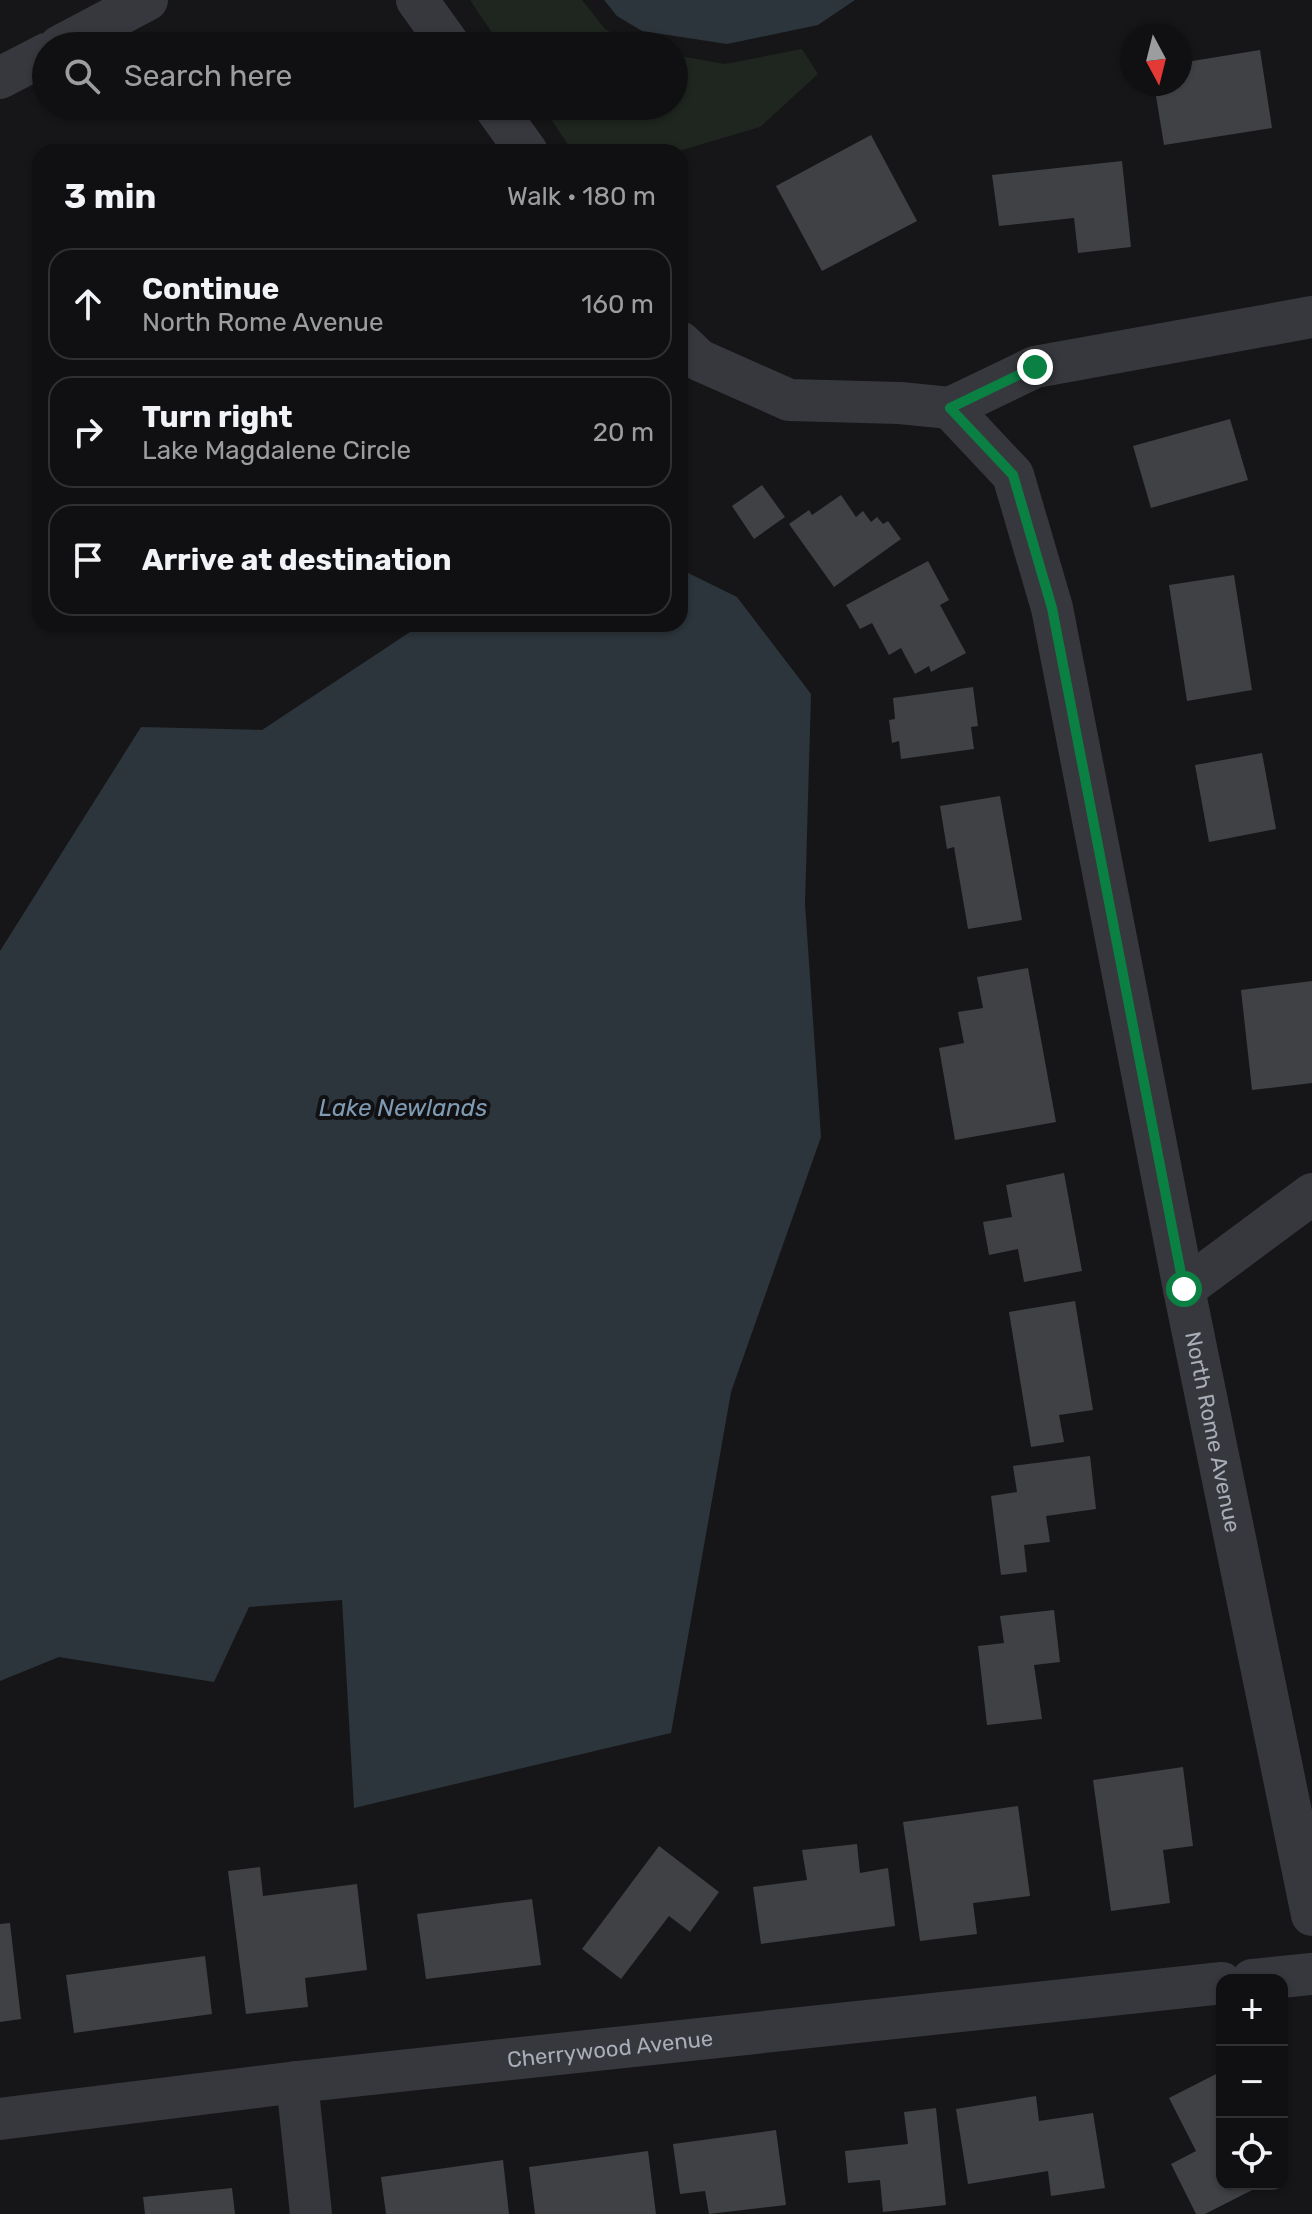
<!DOCTYPE html>
<html lang="en">
<head>
<meta charset="utf-8">
<style>
  :root { --surface:#101012; --page:#1e1e20; --text:#f1f3f6; --muted:#9c9d9f; --line:#303032 }
  body { margin:0; font-family:Rubik,sans-serif; background:var(--page); color:var(--text) }
  .controls { position:absolute; right:24px; bottom:24px; display:grid; overflow:hidden; border-radius:16px; box-shadow:0 2px 6px #0004 }
  .controls button { width:72px; height:72px; display:grid; place-items:center; padding:0; border:0; border-bottom:2px solid var(--line); background:var(--surface); color:var(--text); font:40px sans-serif }
  .compass { position:absolute; left:1120px; top:24px; width:72px; height:72px; border-radius:50%; background:var(--surface); box-shadow:0 2px 6px #0004; rotate:173deg }
  .stop { position:absolute; width:24px; height:24px; margin:-18px; border:6px solid #0b8043; border-radius:50%; background:#fff }
  .stop.end { background:#0b8043; border-color:#fff; box-shadow:0 2px 8px #0008 }
  .list { margin:0; padding:0; list-style:none }
  h2 { display:flex; justify-content:space-between; align-items:center; height:104px; margin:0; padding:0 32px; font-size:34px }
  h2 small { font-size:26px; font-weight:400; color:var(--muted) }
  .list li { display:grid; grid-template-columns:52px 1fr auto; gap:24px; align-items:center; box-sizing:border-box; height:112px; margin:0 16px 16px; padding:0 16px; border:2px solid var(--line); border-radius:24px }
  .list b { display:block; font-size:30px; white-space:nowrap }
  .list p { margin:0; font-size:26px; white-space:nowrap; color:var(--muted) }
  .list em { font-size:26px; font-style:normal; color:var(--muted) }
  .icon { flex:none; width:44px; height:44px; fill:none; stroke:currentColor; stroke-width:2; stroke-linecap:round; stroke-linejoin:round }
  .map { position:relative; flex:none; width:1312px; height:2214px; overflow:hidden }
  .search { position:absolute; background:var(--surface); box-shadow:0 2px 6px #0004; left:32px; top:32px; width:656px; height:88px; display:flex; align-items:center; gap:20px; box-sizing:border-box; padding:0 28px; border-radius:44px; color:var(--muted); font-size:30px }
  .panel { position:absolute; background:var(--surface); box-shadow:0 2px 6px #0004; left:32px; top:144px; width:656px; height:488px; border-radius:24px }
  .map>svg:first-child { display:block }
  .green { fill:#1e261f }
  .water { fill:#2c353c }
  .building { fill:#404145 }
  .lines { fill:none; stroke-linecap:round; stroke-linejoin:round }
  .minor { stroke:#37383d; stroke-width:42 }
  .route { stroke:#0b8043; stroke-width:10 }
  .labels { text-anchor:middle; stroke-width:8; stroke-linejoin:round; paint-order:stroke }
  .street-label { font-size:22px; fill:#a8adb8; stroke:#111113 }
  .water-label { font-size:24px; font-style:italic; fill:#7f9bb3; stroke:#111113 }
</style>
</head>
<body>
<div class="map">
<svg width="1312" height="2214" viewBox="0 0 1312 2214">
  <rect width="100%" height="100%" fill="#161618"/>
  <!-- green -->
  <path class="green" d="M 470,0 L 582,0 L 605,29 L 633,46 L 501,46 Z
    M 802,49 L 818,74 L 760,127 L 675,152 L 573,152 L 542,106 L 674,106 L 674,55 L 725,64 Z"/>
  <!-- water -->
  <path class="water" d="M 604,0 L 855,0 L 818,25 L 727,44 L 642,31 L 617,16 Z
    M 680,569 L 737,597 L 811,694 L 805,904 L 821,1137 L 731,1392 L 671,1733 L 354,1808 L 342,1600 L 249,1607 L 214,1682 L 59,1657 L 0,1681 L 0,951 L 141,727 L 262,730 L 410,632 L 417,624 L 680,624 Z"/>
  <!-- building -->
  <path class="building" d="M 1260,50 L 1272,128 L 1164,145 L 1154,84 L 1180,84 L 1180,63 Z
    M 871,135 L 917,221 L 822,271 L 776,186 Z
    M 1122,161 L 1131,247 L 1078,253 L 1074,218 L 999,226 L 992,175 Z
    M 1230,419 L 1248,480 L 1151,508 L 1133,446 Z
    M 762,485 L 785,517 L 754,539 L 732,506 Z
    M 841,495 L 856,517 L 863,511 L 871,522 L 877,517 L 883,524 L 888,521 L 901,539 L 834,587 L 789,524 L 809,510 L 812,515 Z
    M 928,561 L 949,600 L 940,605 L 966,653 L 931,672 L 929,666 L 915,674 L 901,648 L 889,655 L 872,623 L 860,629 L 846,605 Z
    M 1234,575 L 1252,690 L 1187,701 L 1169,585 Z
    M 973,687 L 978,726 L 971,727 L 974,749 L 901,759 L 899,741 L 892,743 L 889,720 L 895,719 L 893,698 Z
    M 1262,753 L 1276,829 L 1209,842 L 1195,765 Z
    M 1000,796 L 1022,920 L 968,929 L 954,847 L 947,849 L 940,806 Z
    M 1028,968 L 1056,1122 L 955,1140 L 939,1048 L 964,1043 L 958,1012 L 983,1008 L 977,977 Z
    M 1312,981 L 1312,1083 L 1252,1090 L 1241,990 Z
    M 1064,1173 L 1082,1271 L 1024,1282 L 1018,1249 L 989,1255 L 983,1222 L 1012,1217 L 1006,1185 Z
    M 1075,1301 L 1093,1410 L 1059,1415 L 1064,1442 L 1031,1447 L 1009,1312 Z
    M 1090,1456 L 1096,1509 L 1046,1516 L 1050,1542 L 1024,1545 L 1027,1572 L 1001,1575 L 991,1496 L 1017,1492 L 1013,1466 Z
    M 1054,1610 L 1060,1662 L 1034,1665 L 1042,1719 L 987,1725 L 978,1646 L 1004,1643 L 1000,1616 Z
    M 1183,1767 L 1193,1846 L 1163,1850 L 1170,1903 L 1111,1911 L 1093,1780 Z
    M 1018,1806 L 1030,1896 L 973,1903 L 977,1934 L 920,1941 L 903,1822 Z
    M 857,1844 L 860,1873 L 888,1868 L 895,1926 L 761,1944 L 753,1887 L 807,1880 L 802,1850 Z
    M 659,1846 L 719,1892 L 690,1932 L 669,1916 L 621,1979 L 582,1949 Z
    M 260,1867 L 263,1896 L 357,1884 L 367,1970 L 305,1978 L 308,2007 L 246,2014 L 228,1871 Z
    M 532,1899 L 541,1965 L 426,1979 L 417,1914 Z
    M 10,1923 L 21,2019 L 0,2022 L 0,1924 Z
    M 205,1956 L 212,2014 L 74,2033 L 66,1975 Z
    M 1220,2072 L 1222,2076 L 1222,2184 L 1264,2184 L 1205,2214 L 1196,2214 L 1171,2164 L 1196,2151 L 1169,2098 Z
    M 1036,2096 L 1039,2121 L 1093,2113 L 1105,2188 L 1051,2196 L 1048,2171 L 968,2184 L 956,2109 Z
    M 936,2108 L 946,2205 L 883,2212 L 880,2180 L 848,2183 L 845,2151 L 908,2144 L 904,2112 Z
    M 776,2130 L 786,2205 L 709,2214 L 705,2191 L 680,2194 L 673,2144 Z
    M 648,2151 L 656,2214 L 535,2214 L 529,2167 Z
    M 503,2160 L 509,2214 L 386,2214 L 381,2177 Z
    M 232,2188 L 235,2214 L 145,2214 L 143,2197 Z"/>
  <g class="lines">
    <!-- minor -->
    <g class="minor">
      <path d="M 417,0 L 450,46"/>
      <path d="M 60,46 L 147,0"/>
      <path d="M 0,78 L 46,54"/>
      <path d="M 494,106 L 527,152"/>
      <path id="s1" d="M 680,342 L 699,360 L 789,400 L 900,403 L 950,408 L 1013,475 L 1052,608 L 1184,1289 L 1312,1915"/>
      <path d="M 950,408 L 1035,367 L 1312,317"/>
      <path d="M 1184,1289 L 1312,1194"/>
      <path d="M 1252,1980 L 1312,1974"/>
      <path d="M 297,2082 L 311,2214"/>
      <path id="s2" d="M 0,2119 L 297,2082 L 1222,1983"/>
    </g>
  </g>
  <g class="lines">
    <!-- route -->
    <path class="route" d="M 1035,367 L 950,408 L 1013,475 L 1052,608 L 1184,1289"/>
  </g>
  <g class="labels">
    <!-- street labels -->
    <g class="street-label">
      <text dy="8" stroke="none"><textPath href="#s1" startOffset="1356">North Rome Avenue</textPath></text>
      <text dy="8" stroke="none"><textPath href="#s2" startOffset="614">Cherrywood Avenue</textPath></text>
    </g>
    <!-- water labels -->
    <g class="water-label">
      <text x="403" y="1116">Lake Newlands</text>
    </g>
  </g>
</svg>
<div class="controls">
<button>+</button>
<button>−</button>
<button><svg class="icon" aria-label="locate" viewBox="0 0 24 24"><circle cx="12" cy="12" r="6"/><path d="M12 2v4M12 18v4M2 12h4M18 12h4"/></svg></button>
</div>
<svg class="compass" viewBox="-18 -18 36 36"><path d="M0-13l5 13h-10z" fill="#e53935"/><path d="M0 13l5-13h-10z" fill="#9c9d9f"/></svg>
<div class="stop" style="left:1184px;top:1289px"></div>
<div class="stop end" style="left:1035px;top:367px"></div>
<div class="search"><svg class="icon" aria-label="search" viewBox="0 0 24 24"><circle cx="10" cy="10" r="6"/><path d="M15 15l6 6"/></svg>Search here</div>
<section class="panel">
<h2>3 min<small>Walk · 180 m</small></h2>
<ul class="list">
<li><svg class="icon" aria-label="ahead" viewBox="0 0 24 24"><path d="M12 20V5M6 11l6-6 6 6"/></svg><div><b>Continue</b><p>North Rome Avenue</p></div><em>160 m</em></li>
<li><svg class="icon" aria-label="right" viewBox="0 0 24 24"><path d="M7 20v-9h11M14 6l5 5-5 5"/></svg><div><b>Turn right</b><p>Lake Magdalene Circle</p></div><em>20 m</em></li>
<li><svg class="icon" aria-label="arrive" viewBox="0 0 24 24"><path d="M6 21V4h12l-3 4 3 4H6"/></svg><div><b>Arrive at destination</b></div></li>
</ul>
</section>
</div>
</body>
</html>
